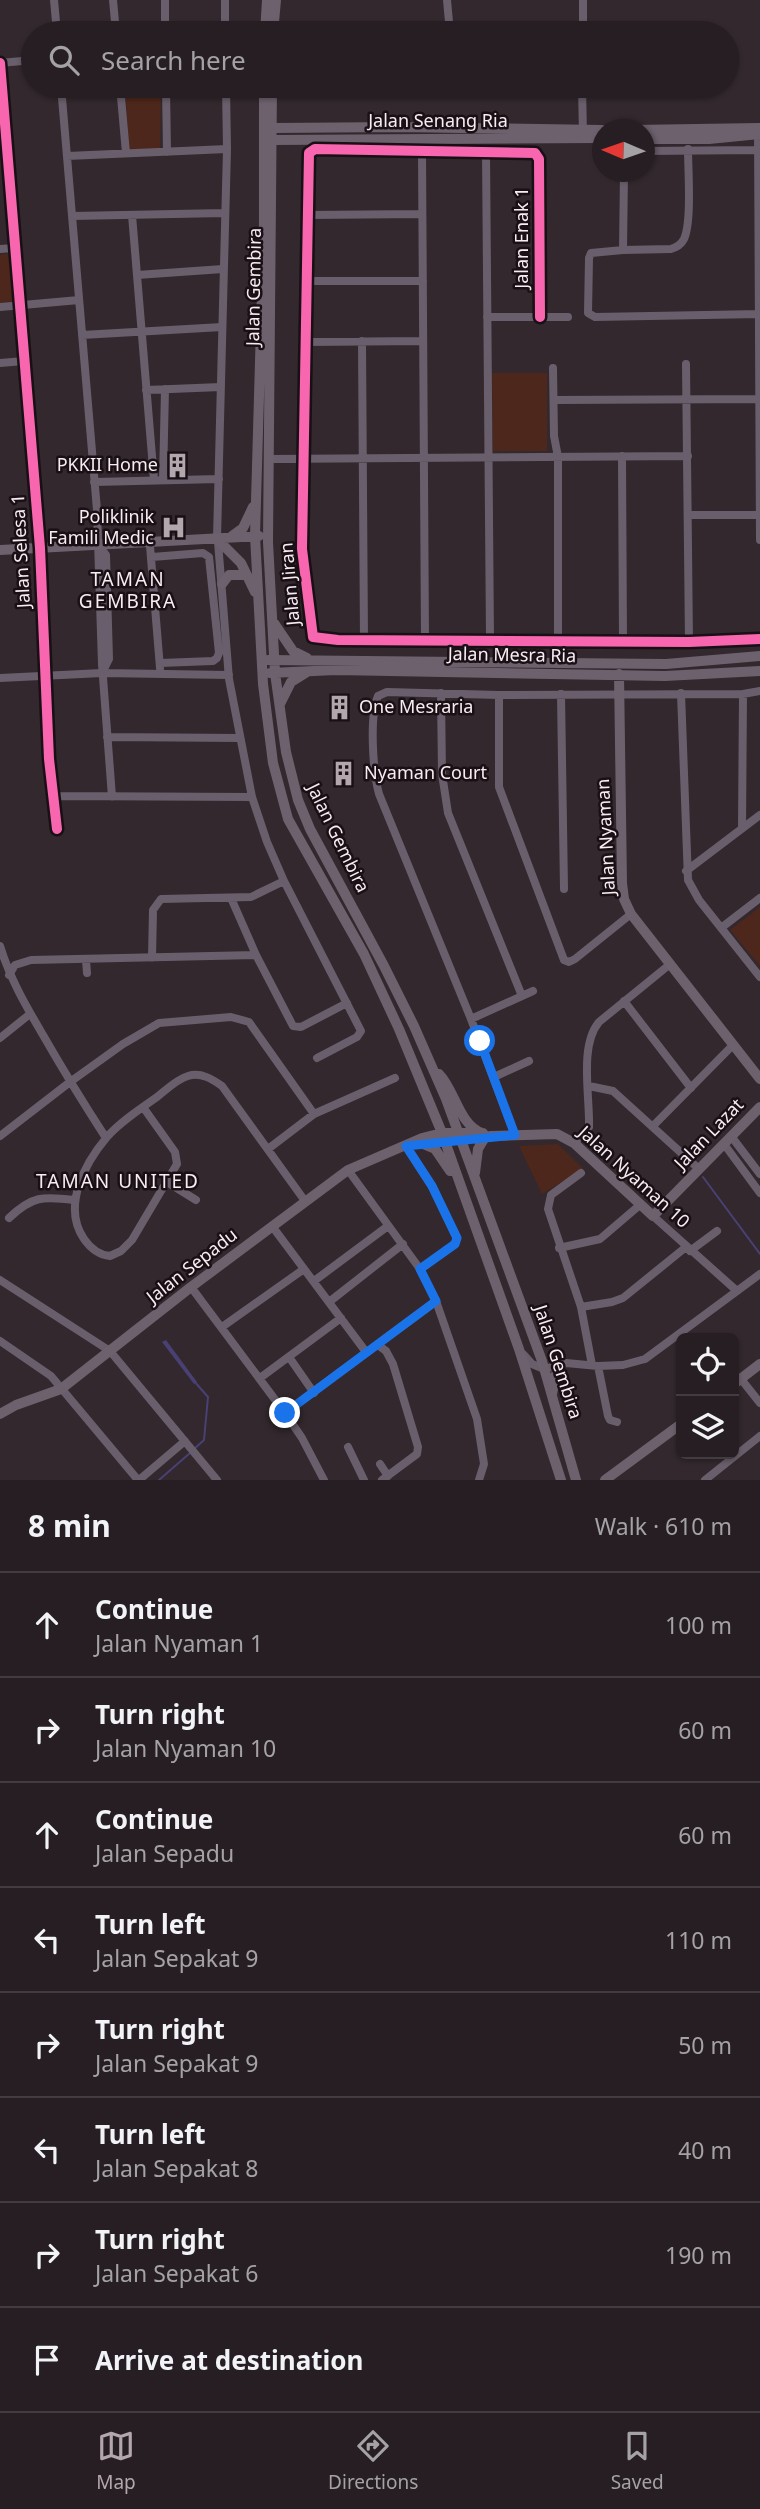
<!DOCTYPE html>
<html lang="en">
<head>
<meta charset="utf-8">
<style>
  :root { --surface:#261e22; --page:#322b2f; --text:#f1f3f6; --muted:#a4a2a5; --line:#423c40; --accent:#b3a7ad }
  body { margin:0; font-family:"Noto Sans",sans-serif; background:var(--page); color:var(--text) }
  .controls { position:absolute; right:21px; bottom:21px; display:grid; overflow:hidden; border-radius:10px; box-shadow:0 2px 5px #0004 }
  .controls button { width:63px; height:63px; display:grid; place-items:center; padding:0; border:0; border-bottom:2px solid var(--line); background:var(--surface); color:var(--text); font:35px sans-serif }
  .compass { position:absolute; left:592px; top:119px; width:63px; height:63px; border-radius:50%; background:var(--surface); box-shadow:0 2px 5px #0004; rotate:272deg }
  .stop { position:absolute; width:21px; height:21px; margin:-16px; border:5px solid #1a73e8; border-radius:50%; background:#fff }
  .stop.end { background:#1a73e8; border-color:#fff; box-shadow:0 2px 7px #0008 }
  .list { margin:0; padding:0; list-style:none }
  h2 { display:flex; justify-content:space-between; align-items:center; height:91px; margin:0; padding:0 28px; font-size:30px }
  h2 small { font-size:23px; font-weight:400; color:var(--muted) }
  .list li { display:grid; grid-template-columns:46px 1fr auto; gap:21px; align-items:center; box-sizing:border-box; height:105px; padding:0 28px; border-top:2px solid var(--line) }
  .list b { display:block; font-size:26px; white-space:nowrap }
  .list p { margin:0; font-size:23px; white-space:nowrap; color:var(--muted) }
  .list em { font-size:23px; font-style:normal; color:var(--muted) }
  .icon { flex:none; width:38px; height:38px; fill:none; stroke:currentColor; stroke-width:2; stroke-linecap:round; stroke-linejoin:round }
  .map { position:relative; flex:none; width:760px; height:1480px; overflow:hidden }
  .search { position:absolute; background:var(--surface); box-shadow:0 2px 5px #0004; left:21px; right:21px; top:21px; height:77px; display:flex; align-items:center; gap:18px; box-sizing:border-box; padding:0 24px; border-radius:38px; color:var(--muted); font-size:26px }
  .sheet { height:931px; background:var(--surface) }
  nav { display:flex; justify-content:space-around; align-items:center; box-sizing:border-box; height:98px; border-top:2px solid var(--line); background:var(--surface); font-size:19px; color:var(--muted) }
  nav a { display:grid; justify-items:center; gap:4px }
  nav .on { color:var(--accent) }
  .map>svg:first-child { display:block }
  .green { fill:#4d271c }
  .water { fill:#494173 }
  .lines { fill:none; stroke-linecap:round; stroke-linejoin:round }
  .stream { stroke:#494173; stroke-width:2 }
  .street { stroke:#695f6c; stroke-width:8 }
  .secondary { stroke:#6d616e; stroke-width:10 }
  .cycleway-casing { stroke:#181014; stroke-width:15 }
  .cycleway { stroke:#f766af; stroke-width:10 }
  .route { stroke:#1a73e8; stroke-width:9 }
  .labels { text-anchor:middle; stroke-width:5; stroke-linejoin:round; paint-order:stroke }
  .street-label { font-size:18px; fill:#f8ecf2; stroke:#181014 }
  .poi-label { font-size:18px; fill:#f8ecf2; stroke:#181014; text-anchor:end }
  .neighbourhood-label { font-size:19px; letter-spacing:2px; fill:#f8ecf2; stroke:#181014 }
</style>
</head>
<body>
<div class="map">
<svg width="760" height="1480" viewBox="0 0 760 1480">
  <rect width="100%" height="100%" fill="#32282d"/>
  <!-- green -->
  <path class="green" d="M 125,86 L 161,86 L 160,149 L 129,149 Z
    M 10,253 L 15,301 L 0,303 L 0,255 Z
    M 492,373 L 547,373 L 547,451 L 493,451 Z
    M 760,907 L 760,966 L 730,930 Z
    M 558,1144 L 583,1169 L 542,1194 L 519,1146 Z"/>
  <!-- water -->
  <path class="water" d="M 339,25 L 339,33 L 313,33 L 313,26 Z
    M 166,1340 L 197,1382 L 194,1384 L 162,1342 Z"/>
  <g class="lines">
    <!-- stream -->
    <path class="stream" d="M 703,1177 L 760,1254
      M 194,1381 L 208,1397 L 204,1440 L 194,1449
      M 159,1480 L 190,1453"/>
    <!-- street -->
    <path class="street" d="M 54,0 L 57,33
      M 113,0 L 116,33
      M 165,0 L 165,33
      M 225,0 L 225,33
      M 447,0 L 450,33
      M 583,33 L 583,0
      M 0,63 L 40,548 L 49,759 L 57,829
      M 0,63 L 33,60
      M 61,86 L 97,510 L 102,664 L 112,797
      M 120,86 L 126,153
      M 166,86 L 167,152
      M 582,86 L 583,135
      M 758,130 L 760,540
      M 688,149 C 688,170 692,222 684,239 C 681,245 677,247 671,249 L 623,250 L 591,253 L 589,258 L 588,313 L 595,317 L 760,314
      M 422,151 L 425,639
      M 644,151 L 760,150
      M 486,152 L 490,639
      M 67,156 L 227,149
      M 132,215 L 154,480
      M 307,215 L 422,214
      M 72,216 L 225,213
      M 0,249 L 14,248
      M 623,250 L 624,172
      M 137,275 L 223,269
      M 306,281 L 423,281
      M 0,307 L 79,300
      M 487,317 L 568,317
      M 540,317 L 539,159 L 535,153 L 315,149 L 309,153 L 302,549 L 313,637 L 338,640 L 689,642 L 760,639
      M 82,335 L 222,327
      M 362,341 L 364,640
      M 305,342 L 423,341
      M 0,363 L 24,361
      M 686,364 L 689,642
      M 553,368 L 554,436 L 558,457 L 558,640
      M 146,390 L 221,387
      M 554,400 L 759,399
      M 622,456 L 623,641
      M 269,459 L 688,456
      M 163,480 L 165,389
      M 94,482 L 219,479
      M 688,515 L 760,515
      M 217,538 L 227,149 L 226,86
      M 218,542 L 229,679 L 252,797 L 267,842 L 284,881 L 361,1031 L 357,1037 L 317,1058
      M 99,546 L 106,555 L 109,659 L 102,673
      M 150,546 L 160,668
      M 152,557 L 203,553 L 209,557 L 219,653 L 217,658 L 213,661 L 160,663
      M 0,678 L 102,673 L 229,675
      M 441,693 L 442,774 L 448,813 L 522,996
      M 681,693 L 688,880 L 699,900 L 760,977
      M 561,694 L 564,889
      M 499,695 L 499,787 L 564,960 L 569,962 L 575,959 L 631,914
      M 107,737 L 240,738
      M 53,796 L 252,797
      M 742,828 L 743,694
      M 686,871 L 760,815
      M 231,898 L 256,955 L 293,1026 L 301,1027 L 347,1003
      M 721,928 L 760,898
      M 0,946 C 10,979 26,1006 43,1035 C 63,1070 84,1104 106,1138
      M 152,958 L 153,910 L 161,899 L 251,897 L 284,881
      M 86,960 L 87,973
      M 9,975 L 15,965 L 31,960 L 256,955
      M 624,1001 L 691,1088
      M 471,1019 L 533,991
      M 0,1038 L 30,1014
      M 494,1077 L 529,1061
      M 589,1086 L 613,1091 L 699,1169
      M 143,1107 L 175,1152 L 177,1164 L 132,1240 L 121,1251 L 110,1256 C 99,1255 91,1249 84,1239 C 62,1207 84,1164 107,1137 C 120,1122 140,1109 157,1097 C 166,1090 177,1079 188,1076 C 201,1072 212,1079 222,1086 L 305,1201
      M 653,1126 L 733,1045
      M 515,1135 L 471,1019 L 379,794 C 373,772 369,717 378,696 L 387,692 L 499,695 L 743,694 L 760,691
      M 0,1136 L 70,1082 L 123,1044 L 159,1023 L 231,1017 L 249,1022 L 314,1114
      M 731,1136 L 760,1174
      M 574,1143 L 589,1127 C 590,1096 579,1046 599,1022 L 669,965
      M 724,1144 L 760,1193
      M 406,1146 L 432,1186 L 457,1238 L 455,1244 L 420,1269
      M 268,1149 L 314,1114 L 395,1078
      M 348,1170 L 420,1269 L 436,1301 L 477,1419 L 484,1464 L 479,1480
      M 581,1173 L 551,1195 L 548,1209 L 581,1307 L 592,1365
      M 167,1182 L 196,1200
      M 653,1216 L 737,1291
      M 9,1218 C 32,1196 43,1196 74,1200
      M 272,1226 L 366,1352
      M 559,1248 L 600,1239 L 641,1204
      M 690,1251 L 717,1231
      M 0,1280 L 110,1351 L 217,1480
      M 314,1281 L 388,1226
      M 191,1287 L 285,1413 L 302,1438 L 324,1480
      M 329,1302 L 403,1244
      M 581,1307 L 612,1302 L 623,1298 L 686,1247
      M 222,1327 L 304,1269
      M 0,1341 L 51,1376 L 138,1480
      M 378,1345 L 386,1351 L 393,1364 L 418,1447 L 417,1454 L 382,1480
      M 523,1354 L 532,1364 L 544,1369 L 566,1363 L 598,1366 L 623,1365 L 645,1359 L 760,1274
      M 289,1357 L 314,1393
      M 598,1366 L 608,1416 L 610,1420 L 617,1422
      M 260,1378 L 341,1318
      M 741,1379 L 760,1403
      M 285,1413 L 436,1301
      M 348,1447 L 364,1480
      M 380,1464 L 388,1476
      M 139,1480 L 185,1441
      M 705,1480 L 760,1436"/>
    <!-- secondary -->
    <path class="secondary" d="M 265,33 L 267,0
      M 273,33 L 276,0
      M 264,86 L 264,222 L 255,536 L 263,684 L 273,763 L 288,819 L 364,954 L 399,1029 L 442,1133 L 519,1349 L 561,1480
      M 272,86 L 268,542 L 275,673 L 286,752 L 298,800 L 310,829 L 384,966 L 414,1026 L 446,1099 L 542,1361 L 576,1480
      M 273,128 L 400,127 L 602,130
      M 632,130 L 760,128
      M 644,139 L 709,139 L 760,134
      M 273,140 L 602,138
      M 232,536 L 243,528 L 253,507
      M 220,542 L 241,563 L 255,592
      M 0,550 L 259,536
      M 222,584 L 229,575 L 247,575
      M 274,623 L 293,651 L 307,658
      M 268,660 L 666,664 L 760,656
      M 270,673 L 336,670 L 665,676 L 760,671
      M 619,674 L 622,883 L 624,899 L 631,914 L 760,1079
      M 280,704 L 291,682 L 307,672
      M 439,1074 C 455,1090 459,1125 482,1133
      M 477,1139 L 490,1136 L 557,1134 L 574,1143 L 653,1216 L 760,1107
      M 423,1144 L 435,1149 L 450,1171
      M 475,1173 L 478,1149 L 484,1139
      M 734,1384 L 760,1364
      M 552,1394 L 556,1374 L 562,1363
      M 0,1414 L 16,1405 L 61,1389 L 191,1287 L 348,1170 L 422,1138 L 442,1133 L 483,1133
      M 605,1480 L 681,1424"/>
    <defs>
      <path id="cycleway" d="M 0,63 L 40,548 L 49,759 L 57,829
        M 540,317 L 539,159 L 535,153 L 315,149 L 309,153 L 302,549 L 313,637 L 338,640 L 689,642 L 760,639"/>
    </defs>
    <!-- cycleway casing -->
    <use href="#cycleway" class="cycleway-casing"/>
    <!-- cycleway -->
    <use href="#cycleway" class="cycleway"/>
  </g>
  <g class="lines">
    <!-- route -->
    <path class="route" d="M 285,1413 L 436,1301 L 420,1269 L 455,1244 L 457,1238 L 432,1186 L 406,1146 L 515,1135 L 480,1041"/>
  </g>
  <!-- icons -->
  <defs>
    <symbol id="building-bare" viewBox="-9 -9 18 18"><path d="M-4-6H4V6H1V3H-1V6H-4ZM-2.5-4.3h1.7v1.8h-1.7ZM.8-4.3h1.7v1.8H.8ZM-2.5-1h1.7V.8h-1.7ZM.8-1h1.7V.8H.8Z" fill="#b3a7ad" stroke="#181014" stroke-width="2.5" paint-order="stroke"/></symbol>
    <symbol id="hospital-bare" viewBox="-9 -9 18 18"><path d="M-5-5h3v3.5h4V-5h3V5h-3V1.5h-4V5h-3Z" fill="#b3a7ad" stroke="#181014" stroke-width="2.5" paint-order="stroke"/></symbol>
  </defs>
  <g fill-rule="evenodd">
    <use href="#building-bare" x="160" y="448" width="35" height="35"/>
    <use href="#hospital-bare" x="156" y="510" width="35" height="35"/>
    <use href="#building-bare" x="322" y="690" width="35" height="35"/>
    <use href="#building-bare" x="326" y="756" width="35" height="35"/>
  </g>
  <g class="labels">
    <!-- street labels -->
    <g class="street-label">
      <text x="438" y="127">Jalan Senang Ria</text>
      <text transform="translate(522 238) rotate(-90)" y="6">Jalan Enak 1</text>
      <text transform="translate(254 287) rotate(-89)" y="6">Jalan Gembira</text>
      <text transform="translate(21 551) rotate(-93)" y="6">Jalan Selesa 1</text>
      <text transform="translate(290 584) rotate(-95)" y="6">Jalan Jiran</text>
      <text transform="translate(512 655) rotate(1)" y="6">Jalan Mesra Ria</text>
      <text transform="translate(606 837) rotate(-93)" y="6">Jalan Nyaman</text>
      <text transform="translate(338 838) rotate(64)" y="6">Jalan Gembira</text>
      <text transform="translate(709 1134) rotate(-46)" y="6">Jalan Lazat</text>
      <text transform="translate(634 1177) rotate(42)" y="6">Jalan Nyaman 10</text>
      <text transform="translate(192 1266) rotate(-38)" y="6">Jalan Sepadu</text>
      <text transform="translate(558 1362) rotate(72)" y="6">Jalan Gembira</text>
    </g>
    <!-- poi labels -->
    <g class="poi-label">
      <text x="158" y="471">PKKII Home</text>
      <text x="154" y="523">Poliklinik<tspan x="154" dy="21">Famili Medic</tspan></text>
      <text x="359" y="713" text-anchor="start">One Mesraria</text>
      <text x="364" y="779" text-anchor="start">Nyaman Court</text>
    </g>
    <!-- neighbourhood labels -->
    <g class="neighbourhood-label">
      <text x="128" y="586">TAMAN<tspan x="128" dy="22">GEMBIRA</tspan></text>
      <text x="118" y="1188">TAMAN UNITED</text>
    </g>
  </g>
</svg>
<div class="controls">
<button><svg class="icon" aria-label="locate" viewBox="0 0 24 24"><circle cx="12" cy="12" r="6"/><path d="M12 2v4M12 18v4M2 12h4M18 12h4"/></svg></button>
<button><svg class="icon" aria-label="layers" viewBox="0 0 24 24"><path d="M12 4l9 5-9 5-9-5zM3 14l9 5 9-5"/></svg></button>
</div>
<svg class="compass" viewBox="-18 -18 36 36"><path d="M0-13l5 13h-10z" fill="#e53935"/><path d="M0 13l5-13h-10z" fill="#a4a2a5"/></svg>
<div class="stop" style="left:480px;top:1041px"></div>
<div class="stop end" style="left:285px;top:1413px"></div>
<div class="search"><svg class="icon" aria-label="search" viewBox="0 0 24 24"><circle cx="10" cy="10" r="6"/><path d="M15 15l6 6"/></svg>Search here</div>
</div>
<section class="sheet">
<h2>8 min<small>Walk · 610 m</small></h2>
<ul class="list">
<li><svg class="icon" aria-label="ahead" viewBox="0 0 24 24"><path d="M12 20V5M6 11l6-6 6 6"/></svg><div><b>Continue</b><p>Jalan Nyaman 1</p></div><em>100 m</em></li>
<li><svg class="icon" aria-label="right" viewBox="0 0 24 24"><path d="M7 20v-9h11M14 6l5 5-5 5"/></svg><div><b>Turn right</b><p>Jalan Nyaman 10</p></div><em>60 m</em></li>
<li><svg class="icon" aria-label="ahead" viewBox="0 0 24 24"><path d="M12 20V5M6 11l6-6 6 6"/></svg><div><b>Continue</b><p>Jalan Sepadu</p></div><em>60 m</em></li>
<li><svg class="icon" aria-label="left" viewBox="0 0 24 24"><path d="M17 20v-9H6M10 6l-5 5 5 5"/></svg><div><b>Turn left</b><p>Jalan Sepakat 9</p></div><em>110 m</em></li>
<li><svg class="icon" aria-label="right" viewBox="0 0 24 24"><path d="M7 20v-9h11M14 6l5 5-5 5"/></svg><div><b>Turn right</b><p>Jalan Sepakat 9</p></div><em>50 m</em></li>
<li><svg class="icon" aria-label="left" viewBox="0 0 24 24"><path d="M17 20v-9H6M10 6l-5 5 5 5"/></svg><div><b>Turn left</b><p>Jalan Sepakat 8</p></div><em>40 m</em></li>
<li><svg class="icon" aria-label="right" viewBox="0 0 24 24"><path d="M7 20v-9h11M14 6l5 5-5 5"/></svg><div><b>Turn right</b><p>Jalan Sepakat 6</p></div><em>190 m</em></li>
<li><svg class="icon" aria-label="arrive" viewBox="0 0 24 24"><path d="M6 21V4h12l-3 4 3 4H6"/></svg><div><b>Arrive at destination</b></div></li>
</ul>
</section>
<nav>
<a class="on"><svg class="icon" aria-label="map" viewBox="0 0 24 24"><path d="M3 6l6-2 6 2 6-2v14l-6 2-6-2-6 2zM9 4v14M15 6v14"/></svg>Map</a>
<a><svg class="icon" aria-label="directions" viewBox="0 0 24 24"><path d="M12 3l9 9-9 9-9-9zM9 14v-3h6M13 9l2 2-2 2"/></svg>Directions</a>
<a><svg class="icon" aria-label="saved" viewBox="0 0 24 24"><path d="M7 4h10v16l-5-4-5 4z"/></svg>Saved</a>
</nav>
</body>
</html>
